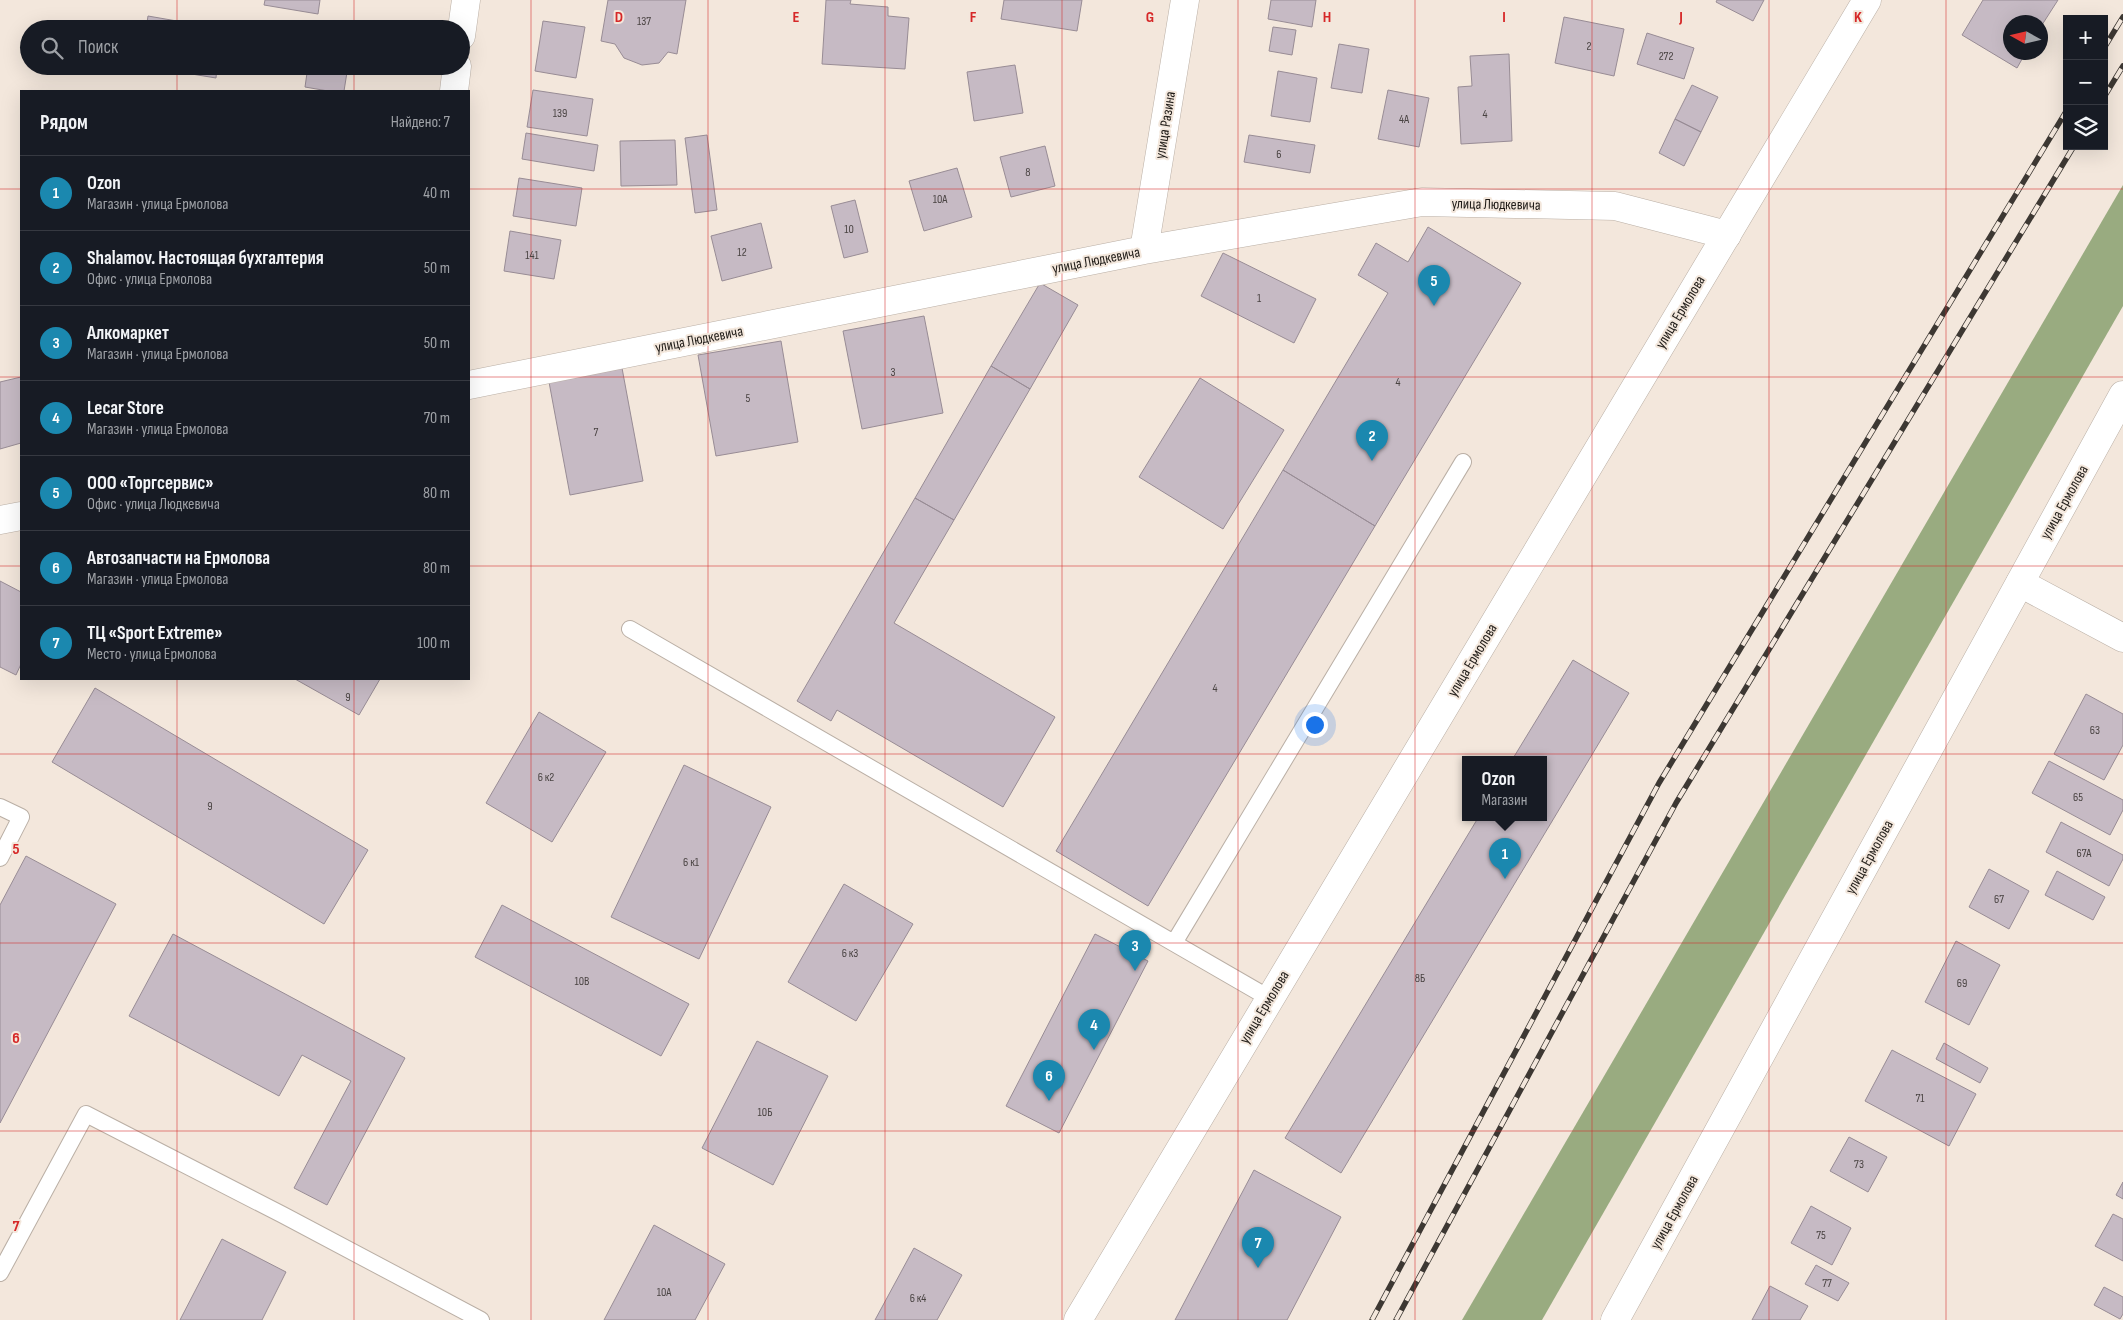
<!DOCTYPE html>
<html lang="ru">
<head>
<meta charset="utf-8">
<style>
  :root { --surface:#171b24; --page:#20242c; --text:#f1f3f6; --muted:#9ea1a6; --line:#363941; --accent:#1b88af }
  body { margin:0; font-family:"Sofia Sans Condensed",sans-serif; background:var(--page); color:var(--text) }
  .controls { position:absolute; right:15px; top:15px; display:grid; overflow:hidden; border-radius:0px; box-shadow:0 5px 20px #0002 }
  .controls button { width:45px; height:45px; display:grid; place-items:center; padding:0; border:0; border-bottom:1px solid var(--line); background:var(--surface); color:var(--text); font:25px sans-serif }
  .compass { position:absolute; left:2003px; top:15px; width:45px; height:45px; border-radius:50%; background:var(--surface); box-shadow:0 5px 20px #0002; rotate:278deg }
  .you { position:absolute; left:1314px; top:724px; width:18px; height:18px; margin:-12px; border:4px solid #fff; border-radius:50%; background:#1a73e8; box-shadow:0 0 0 8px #1a73e833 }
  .badge { display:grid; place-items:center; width:32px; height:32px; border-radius:50%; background:var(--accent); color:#fff; font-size:16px; font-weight:700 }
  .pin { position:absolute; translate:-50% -41px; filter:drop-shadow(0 1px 2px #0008) }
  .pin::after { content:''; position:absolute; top:26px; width:18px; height:15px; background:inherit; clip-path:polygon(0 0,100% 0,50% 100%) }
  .popup { position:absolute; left:1462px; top:756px; width:85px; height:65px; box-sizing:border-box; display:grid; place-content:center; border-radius:0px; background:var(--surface); filter:drop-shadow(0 1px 4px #0005); font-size:16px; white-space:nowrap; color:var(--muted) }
  .popup b { font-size:19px; color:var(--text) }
  .popup::after { content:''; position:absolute; left:50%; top:100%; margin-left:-10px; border:10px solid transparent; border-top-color:var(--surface) }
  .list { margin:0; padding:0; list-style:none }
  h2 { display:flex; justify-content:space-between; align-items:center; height:65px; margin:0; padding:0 20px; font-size:21px }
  h2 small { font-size:16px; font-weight:400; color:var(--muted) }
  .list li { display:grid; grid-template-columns:32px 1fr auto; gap:15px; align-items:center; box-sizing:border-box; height:75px; padding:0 20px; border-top:1px solid var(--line) }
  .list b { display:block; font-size:19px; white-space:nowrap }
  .list p { margin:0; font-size:16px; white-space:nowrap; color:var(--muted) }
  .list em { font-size:16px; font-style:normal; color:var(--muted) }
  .icon { flex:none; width:28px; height:28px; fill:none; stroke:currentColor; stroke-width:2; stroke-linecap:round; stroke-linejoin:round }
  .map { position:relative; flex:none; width:2123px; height:1320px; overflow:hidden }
  .search { position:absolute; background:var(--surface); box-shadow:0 5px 20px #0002; left:20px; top:20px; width:450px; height:55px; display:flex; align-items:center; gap:12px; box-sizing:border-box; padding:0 18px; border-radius:28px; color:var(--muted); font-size:19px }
  .panel { position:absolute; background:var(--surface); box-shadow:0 5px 20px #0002; left:20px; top:90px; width:450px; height:590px; border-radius:0px }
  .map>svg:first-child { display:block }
  .forest { fill:#99ab80 }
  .building { fill:#c6bac4; stroke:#988c95 }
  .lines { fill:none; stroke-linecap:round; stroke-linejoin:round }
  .lane-casing { stroke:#baafa5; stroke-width:18 }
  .street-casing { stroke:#baafa5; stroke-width:29 }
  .secondary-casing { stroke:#baafa5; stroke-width:29 }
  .lane { stroke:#fff; stroke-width:16 }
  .street { stroke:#fff; stroke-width:28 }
  .secondary { stroke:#fff; stroke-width:28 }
  .rail-casing { stroke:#3d3833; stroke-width:5.5 }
  .rail { stroke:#f3e7dc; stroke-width:4; stroke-dasharray:11; stroke-linecap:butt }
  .grid { fill:none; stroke:#d62828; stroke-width:1; stroke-opacity:0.55 }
  .labels { text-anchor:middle; stroke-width:4; stroke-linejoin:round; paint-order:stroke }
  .number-label { font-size:12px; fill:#4a4443 }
  .street-label { font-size:15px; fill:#201c18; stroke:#f3e7dc }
  .grid-label { font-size:16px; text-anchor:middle; font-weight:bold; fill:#d62828; stroke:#f3e7dc; stroke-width:4; stroke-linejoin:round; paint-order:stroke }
</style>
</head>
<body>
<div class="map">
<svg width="2123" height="1320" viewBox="0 0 2123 1320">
  <rect width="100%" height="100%" fill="#f3e7dc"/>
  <!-- forest -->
  <path class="forest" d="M 2123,185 L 2123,306 L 1542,1320 L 1462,1320 Z"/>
  <!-- building -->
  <path class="building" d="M 265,0 L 320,0 L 318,14 L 264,5 Z
    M 608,0 L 686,0 L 677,54 L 668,52 L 659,63 L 642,65 L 624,58 L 615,44 L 601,41 Z
    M 826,0 L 851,0 L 850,4 L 888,7 L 888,16 L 909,18 L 905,69 L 822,64 Z
    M 1004,0 L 1082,0 L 1077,31 L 1001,19 Z
    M 1271,0 L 1316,0 L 1312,27 L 1268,19 Z
    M 1717,0 L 1764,0 L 1753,21 L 1716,2 Z
    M 1983,0 L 2058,0 L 2040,28 L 2040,22 L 2010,22 L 2010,52 L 2026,52 L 2017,68 L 1962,35 Z
    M 148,16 L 223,29 L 146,29 Z
    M 1564,17 L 1624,29 L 1614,76 L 1555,63 Z
    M 543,21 L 585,27 L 576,78 L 535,71 Z
    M 1273,27 L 1296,30 L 1292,55 L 1269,51 Z
    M 1647,33 L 1694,48 L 1684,79 L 1637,64 Z
    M 1339,44 L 1369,49 L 1362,93 L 1331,88 Z
    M 1509,54 L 1512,141 L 1461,144 L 1458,87 L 1472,86 L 1470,56 Z
    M 1015,65 L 1023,113 L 974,121 L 967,72 Z
    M 143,66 L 217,66 L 216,78 Z
    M 308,66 L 348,66 L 344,91 L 328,91 L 305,87 Z
    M 1278,71 L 1317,78 L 1310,122 L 1271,116 Z
    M 1692,85 L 1718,97 L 1701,132 L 1675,119 Z
    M 533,90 L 593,99 L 587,136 L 527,127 Z
    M 1388,90 L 1429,98 L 1419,147 L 1378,139 Z
    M 1675,119 L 1701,132 L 1684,166 L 1659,153 Z
    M 526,133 L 598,145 L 594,171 L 522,159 Z
    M 707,135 L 717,210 L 695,213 L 685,138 Z
    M 1249,135 L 1315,145 L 1310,173 L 1244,162 Z
    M 675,140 L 677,185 L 621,186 L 620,141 Z
    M 1045,146 L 1055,186 L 1011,197 L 1000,157 Z
    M 957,168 L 972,217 L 924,231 L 909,181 Z
    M 519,178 L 582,188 L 576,226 L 513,216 Z
    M 855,200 L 868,252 L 844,258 L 831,206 Z
    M 761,223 L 772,268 L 722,281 L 711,236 Z
    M 1428,227 L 1521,283 L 1375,526 L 1283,470 L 1388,293 L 1358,275 L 1376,243 L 1408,262 Z
    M 510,231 L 561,240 L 554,279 L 504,271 Z
    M 1223,253 L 1316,299 L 1294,343 L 1201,296 Z
    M 1040,283 L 1078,305 L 1030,389 L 991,366 Z
    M 924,316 L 943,413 L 862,429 L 843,331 Z
    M 781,341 L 798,442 L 716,456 L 698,355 Z
    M 991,366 L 1030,389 L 954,520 L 915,498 Z
    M 622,368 L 643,481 L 570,495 L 549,382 Z
    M 21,377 L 21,443 L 0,449 L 0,382 Z
    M 1200,378 L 1284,430 L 1223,529 L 1139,477 Z
    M 1283,470 L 1375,526 L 1148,906 L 1056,851 Z
    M 915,498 L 954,520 L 894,623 L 1055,717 L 1003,807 L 837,710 L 831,721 L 797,701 Z
    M 0,581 L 21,592 L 21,664 L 16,675 L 0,667 Z
    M 1573,660 L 1629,693 L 1341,1173 L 1285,1138 L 1478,818 L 1544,818 L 1544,760 L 1512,760 Z
    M 295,679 L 380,679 L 359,715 Z
    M 95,688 L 368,850 L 324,924 L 52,762 Z
    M 2086,694 L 2123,714 L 2123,745 L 2104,780 L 2054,754 Z
    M 539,712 L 606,752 L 552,842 L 486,803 Z
    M 2049,761 L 2123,800 L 2123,810 L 2110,835 L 2032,793 Z
    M 684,765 L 771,807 L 699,959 L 611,917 Z
    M 2061,822 L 2123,855 L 2123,859 L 2109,886 L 2046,852 Z
    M 26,856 L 116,904 L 0,1123 L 0,905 Z
    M 1989,869 L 2029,891 L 2009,929 L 1969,907 Z
    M 2057,871 L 2105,897 L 2093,920 L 2045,895 Z
    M 844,884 L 913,924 L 856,1021 L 788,982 Z
    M 502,905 L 689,1004 L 661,1056 L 475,957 Z
    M 173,934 L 405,1058 L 327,1205 L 294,1188 L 351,1081 L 302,1055 L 279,1096 L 129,1016 Z
    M 1095,934 L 1148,961 L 1059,1133 L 1006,1106 Z
    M 1956,941 L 2000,965 L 1969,1025 L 1925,1002 Z
    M 757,1041 L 828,1076 L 773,1185 L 702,1148 Z
    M 1944,1043 L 1988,1068 L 1980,1083 L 1936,1059 Z
    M 1892,1050 L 1976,1094 L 1949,1146 L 1865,1101 Z
    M 1849,1137 L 1887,1157 L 1868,1192 L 1830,1171 Z
    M 1254,1170 L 1341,1217 L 1287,1320 L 1175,1320 Z
    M 2123,1182 L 2123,1199 L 2116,1195 Z
    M 1811,1206 L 1851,1228 L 1832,1265 L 1791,1243 Z
    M 2113,1214 L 2123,1219 L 2123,1261 L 2095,1246 Z
    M 654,1225 L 725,1264 L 695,1320 L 604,1320 Z
    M 222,1239 L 286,1272 L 262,1320 L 180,1320 Z
    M 914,1248 L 962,1275 L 937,1320 L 875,1320 Z
    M 1816,1265 L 1849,1283 L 1838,1301 L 1805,1284 Z
    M 1770,1286 L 1808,1306 L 1800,1320 L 1752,1320 Z
    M 2104,1287 L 2123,1297 L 2123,1314 L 2120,1319 L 2094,1305 Z"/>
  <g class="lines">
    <defs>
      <path id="lane" d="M 630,629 L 1269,998
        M 0,807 L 21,817 L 0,858
        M 1174,943 L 1463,462
        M 0,1273 L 86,1114 L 283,1215 L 481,1320"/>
      <path id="street" d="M 461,36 L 466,0
        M 454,91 L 457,66
        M 1144,250 L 1185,0
        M 469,385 L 1144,250 L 1422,202 L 1615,206 L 1727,235
        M 0,520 L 21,516
        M 2020,583 L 2123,638"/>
      <path id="secondary" d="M 1078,1320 L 1867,0
        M 1615,1320 L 2123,395"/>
    </defs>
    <!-- lane casing -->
    <use href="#lane" class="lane-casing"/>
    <!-- street casing -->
    <use href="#street" class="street-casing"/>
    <!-- secondary casing -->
    <use href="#secondary" class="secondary-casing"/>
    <!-- lane -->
    <use href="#lane" class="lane"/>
    <!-- street -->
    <use href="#street" class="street"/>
    <!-- secondary -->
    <use href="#secondary" class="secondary"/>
    <defs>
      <path id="rail" d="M 2104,48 L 2123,17
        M 2104,97 L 2123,66
        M 1372,1320 L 1659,783 L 2067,110
        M 1396,1320 L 1676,803 L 2074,146"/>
    </defs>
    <!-- rail casing -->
    <use href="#rail" class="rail-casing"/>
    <!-- rail -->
    <use href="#rail" class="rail"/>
  </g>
  <!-- grid -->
  <path class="grid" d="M 177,0 L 177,29M 354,0 L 354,29M 531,0 L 531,1320M 708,0 L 708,1320M 885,0 L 885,1320M 1062,0 L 1062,1320M 1238,0 L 1238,1320M 1415,0 L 1415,1320M 1592,0 L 1592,1320M 1769,0 L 1769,1320M 1946,0 L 1946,1320M 177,66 L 177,91M 354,66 L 354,91M 0,189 L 21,189M 469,189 L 2123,189M 0,377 L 21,377M 469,377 L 2123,377M 0,566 L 21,566M 469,566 L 2123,566M 177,679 L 177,1320M 354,679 L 354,1320M 0,754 L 2123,754M 0,943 L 2123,943M 0,1131 L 2123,1131"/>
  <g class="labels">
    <!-- number labels -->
    <g class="number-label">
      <text x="644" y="25">137</text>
      <text x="1589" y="50">2</text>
      <text x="1666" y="60">272</text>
      <text x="560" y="117">139</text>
      <text x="1485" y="118">4</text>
      <text x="1404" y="123">4А</text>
      <text x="1279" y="158">6</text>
      <text x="1028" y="176">8</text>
      <text x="940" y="203">10А</text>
      <text x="849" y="233">10</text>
      <text x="742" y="256">12</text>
      <text x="532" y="259">141</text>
      <text x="1259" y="302">1</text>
      <text x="893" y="376">3</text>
      <text x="1398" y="386">4</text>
      <text x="748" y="402">5</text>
      <text x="596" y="436">7</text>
      <text x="1215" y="692">4</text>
      <text x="348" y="701">9</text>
      <text x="2095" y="734">63</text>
      <text x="546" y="781">6 к2</text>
      <text x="2078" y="801">65</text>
      <text x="210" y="810">9</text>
      <text x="2084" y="857">67А</text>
      <text x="691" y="866">6 к1</text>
      <text x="1999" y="903">67</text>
      <text x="850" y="957">6 к3</text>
      <text x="1420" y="982">8Б</text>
      <text x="582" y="985">10В</text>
      <text x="1962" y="987">69</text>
      <text x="1920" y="1102">71</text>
      <text x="765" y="1116">10Б</text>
      <text x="1859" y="1168">73</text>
      <text x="1821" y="1239">75</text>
      <text x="1827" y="1287">77</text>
      <text x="664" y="1296">10А</text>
      <text x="918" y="1302">6 к4</text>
    </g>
    <!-- street labels -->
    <g class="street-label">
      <text transform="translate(1165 125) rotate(-81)" y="5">улица Разина</text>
      <text transform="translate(1496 204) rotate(1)" y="5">улица Людкевича</text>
      <text transform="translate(1096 260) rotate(-11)" y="5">улица Людкевича</text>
      <text transform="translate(1680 312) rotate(-59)" y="5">улица Ермолова</text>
      <text transform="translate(699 339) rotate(-11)" y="5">улица Людкевича</text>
      <text transform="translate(2064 502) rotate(-61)" y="5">улица Ермолова</text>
      <text transform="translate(1472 660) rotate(-59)" y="5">улица Ермолова</text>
      <text transform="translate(1869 857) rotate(-61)" y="5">улица Ермолова</text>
      <text transform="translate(1264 1007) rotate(-59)" y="5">улица Ермолова</text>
      <text transform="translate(1674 1212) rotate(-61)" y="5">улица Ермолова</text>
    </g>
  </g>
  <g class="grid-label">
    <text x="619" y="22">D</text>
    <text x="796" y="22">E</text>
    <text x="973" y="22">F</text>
    <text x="1150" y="22">G</text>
    <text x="1327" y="22">H</text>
    <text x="1504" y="22">I</text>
    <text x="1681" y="22">J</text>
    <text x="1858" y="22">K</text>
    <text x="16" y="854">5</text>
    <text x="16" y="1043">6</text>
    <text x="16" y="1231">7</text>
  </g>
</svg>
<div class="controls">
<button>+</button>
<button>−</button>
<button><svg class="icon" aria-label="layers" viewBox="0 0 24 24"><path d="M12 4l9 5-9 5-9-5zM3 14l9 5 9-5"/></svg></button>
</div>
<svg class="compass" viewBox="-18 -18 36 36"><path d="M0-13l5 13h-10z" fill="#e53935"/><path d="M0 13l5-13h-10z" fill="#9ea1a6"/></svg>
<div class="you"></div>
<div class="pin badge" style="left:1505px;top:879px">1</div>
<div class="popup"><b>Ozon</b>Магазин</div>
<div class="pin badge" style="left:1372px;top:461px">2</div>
<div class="pin badge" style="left:1135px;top:971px">3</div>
<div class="pin badge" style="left:1094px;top:1050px">4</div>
<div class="pin badge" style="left:1434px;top:306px">5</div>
<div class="pin badge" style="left:1049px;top:1101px">6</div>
<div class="pin badge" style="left:1258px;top:1268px">7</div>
<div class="search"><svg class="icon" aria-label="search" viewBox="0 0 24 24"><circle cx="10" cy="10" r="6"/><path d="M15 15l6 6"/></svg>Поиск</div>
<section class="panel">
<h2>Рядом<small>Найдено: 7</small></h2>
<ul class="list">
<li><span class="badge">1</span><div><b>Ozon</b><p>Магазин · улица Ермолова</p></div><em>40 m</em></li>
<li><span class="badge">2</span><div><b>Shalamov. Настоящая бухгалтерия</b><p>Офис · улица Ермолова</p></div><em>50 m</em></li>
<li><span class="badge">3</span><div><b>Алкомаркет</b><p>Магазин · улица Ермолова</p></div><em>50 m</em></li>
<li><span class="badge">4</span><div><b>Lecar Store</b><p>Магазин · улица Ермолова</p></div><em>70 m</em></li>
<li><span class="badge">5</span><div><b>ООО «Торгсервис»</b><p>Офис · улица Людкевича</p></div><em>80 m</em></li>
<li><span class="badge">6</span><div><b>Автозапчасти на Ермолова</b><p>Магазин · улица Ермолова</p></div><em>80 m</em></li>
<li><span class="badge">7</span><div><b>ТЦ «Sport Extreme»</b><p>Место · улица Ермолова</p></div><em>100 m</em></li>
</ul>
</section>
</div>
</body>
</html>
